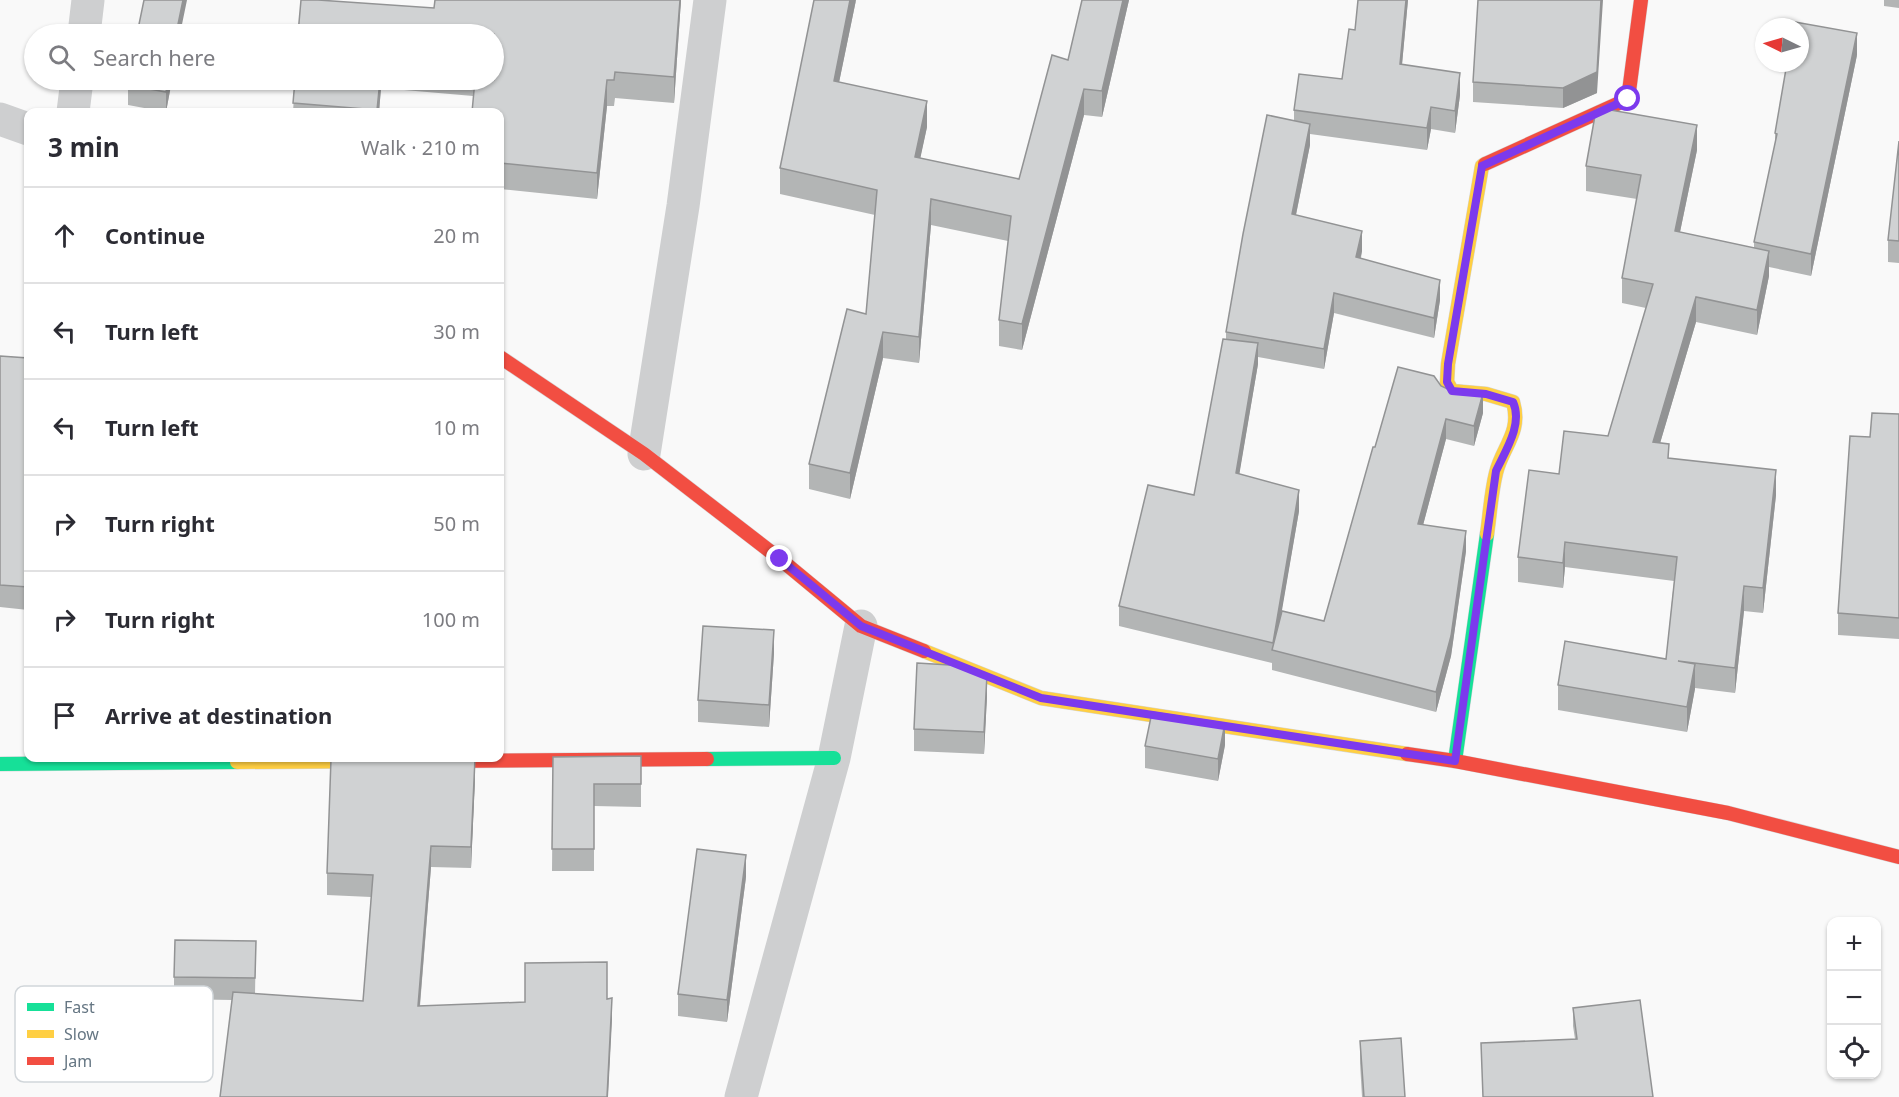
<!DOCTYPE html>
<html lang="en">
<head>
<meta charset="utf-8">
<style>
  :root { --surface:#fff; --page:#f7f7f7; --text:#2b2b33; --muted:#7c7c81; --line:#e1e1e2 }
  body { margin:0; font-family:"Noto Sans",sans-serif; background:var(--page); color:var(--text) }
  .controls { position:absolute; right:18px; bottom:18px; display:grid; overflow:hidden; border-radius:12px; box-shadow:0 2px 4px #0004 }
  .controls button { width:54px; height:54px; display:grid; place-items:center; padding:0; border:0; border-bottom:2px solid var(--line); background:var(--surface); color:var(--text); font:30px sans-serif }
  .compass { position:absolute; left:1755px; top:18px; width:54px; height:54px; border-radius:50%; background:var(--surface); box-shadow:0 2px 4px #0004; rotate:275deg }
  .stop { position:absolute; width:18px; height:18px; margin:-14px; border:4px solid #7c3aed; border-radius:50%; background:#fff }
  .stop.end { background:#7c3aed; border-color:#fff; box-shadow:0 2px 6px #0008 }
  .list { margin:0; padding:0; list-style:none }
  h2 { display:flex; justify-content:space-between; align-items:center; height:78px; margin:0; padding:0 24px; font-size:26px }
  h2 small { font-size:20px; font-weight:400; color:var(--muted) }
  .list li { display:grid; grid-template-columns:39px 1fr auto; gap:18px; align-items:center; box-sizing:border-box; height:96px; padding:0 24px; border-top:2px solid var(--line) }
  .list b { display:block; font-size:22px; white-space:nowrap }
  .list em { font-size:20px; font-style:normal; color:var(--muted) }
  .icon { flex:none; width:33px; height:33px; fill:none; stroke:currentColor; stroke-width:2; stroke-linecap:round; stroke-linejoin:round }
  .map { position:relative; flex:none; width:1899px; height:1097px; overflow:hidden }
  .search { position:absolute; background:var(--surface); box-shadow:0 2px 4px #0004; left:24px; top:24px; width:480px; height:66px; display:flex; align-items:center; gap:15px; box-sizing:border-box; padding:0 21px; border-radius:33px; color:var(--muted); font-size:22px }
  .panel { position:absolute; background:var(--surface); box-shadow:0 2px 4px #0004; left:24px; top:108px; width:480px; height:654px; border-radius:12px }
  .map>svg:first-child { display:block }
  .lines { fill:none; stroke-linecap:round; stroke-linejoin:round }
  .fast-casing { stroke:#d5d6d7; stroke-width:15 }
  .slow-casing { stroke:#d5d6d7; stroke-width:15 }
  .jam-casing { stroke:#d5d6d7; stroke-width:15 }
  .street { stroke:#cecfd0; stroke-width:33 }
  .fast { stroke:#16e098; stroke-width:14 }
  .slow { stroke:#ffcf43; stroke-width:14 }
  .jam { stroke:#f24e42; stroke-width:14 }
  .wall { fill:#b3b5b5 }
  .shaded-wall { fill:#929394 }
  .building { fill:#d0d2d3; stroke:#929394; stroke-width:1.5 }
  .route { stroke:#7c3aed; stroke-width:8 }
  .key { fill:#fff; stroke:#d1d6da; stroke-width:1.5 }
  .key-label { font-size:16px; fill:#657683 }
</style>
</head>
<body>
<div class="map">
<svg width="1899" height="1097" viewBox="0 0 1899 1097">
  <rect width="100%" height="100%" fill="#f9f9f9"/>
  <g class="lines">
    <defs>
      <path id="fast" d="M 707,759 L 834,758
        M 1455,761 L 1487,534
        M 0,764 L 237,762"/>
      <path id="slow" d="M 1485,164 L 1482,166 L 1448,364 L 1447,382 L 1452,391 L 1486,394 L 1513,402 C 1522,433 1502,447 1496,473 C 1491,493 1490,514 1487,534
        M 924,651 L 1041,698 L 1407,754
        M 237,762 L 376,761"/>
      <path id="jam" d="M 1485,164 L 1628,99 L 1641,0
        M 500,357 L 644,454 L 780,559 L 861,626 L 924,651
        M 1407,754 L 1455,761 L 1728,813 L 1899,857
        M 431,761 L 707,759"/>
    </defs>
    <!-- fast casing -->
    <use href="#fast" class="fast-casing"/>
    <!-- slow casing -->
    <use href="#slow" class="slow-casing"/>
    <!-- jam casing -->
    <use href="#jam" class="jam-casing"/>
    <!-- street -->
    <path class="street" d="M 84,34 L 88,0
      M 73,112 L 77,80
      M 0,119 L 28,129
      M 644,454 L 683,206 L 710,0
      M 741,1097 L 834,758 L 861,626"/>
    <!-- fast -->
    <use href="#fast" class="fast"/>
    <!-- slow -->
    <use href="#slow" class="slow"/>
    <!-- jam -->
    <use href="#jam" class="jam"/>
  </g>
  <!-- wall -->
  <path class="wall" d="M 435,0 L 681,0 L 674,103 L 615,98 L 614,106 L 607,106 L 597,199 L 500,189 L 500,112 L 473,96 L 381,88 L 379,112 L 293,112 L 295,80 L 494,80 L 434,8 Z
    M 856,0 L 839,82 L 927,127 L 920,158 L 1019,179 L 1068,60 L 1082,0 L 1129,0 L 1102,117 L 1084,115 L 1022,350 L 999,346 L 999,320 L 1008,241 L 931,225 L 919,363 L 883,358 L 850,499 L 809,489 L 809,464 L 866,314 L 875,215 L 780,194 L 780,168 Z
    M 1358,0 L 1408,0 L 1402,64 L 1460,95 L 1455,133 L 1431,129 L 1427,150 L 1310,134 L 1310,145 L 1296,215 L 1362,251 L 1361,258 L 1440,300 L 1434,338 L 1334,313 L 1324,369 L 1258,357 L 1258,364 L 1239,474 L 1299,511 L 1280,619 L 1324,621 L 1375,447 L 1441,386 L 1483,413 L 1474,446 L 1446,439 L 1423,525 L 1466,551 L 1451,656 L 1436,712 L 1272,670 L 1272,663 L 1119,626 L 1119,606 L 1194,495 L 1226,340 L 1226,332 L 1294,121 L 1294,110 L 1342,79 L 1355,30 Z
    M 1478,0 L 1597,93 L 1563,108 L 1473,102 L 1473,82 Z
    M 1884,0 L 1899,0 L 1899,8 L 1884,6 Z
    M 1857,55 L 1811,276 L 1769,267 L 1769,276 L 1757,335 L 1696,322 L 1660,443 L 1669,458 L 1776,495 L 1763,613 L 1744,611 L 1735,693 L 1695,688 L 1687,732 L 1558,710 L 1558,685 L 1666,659 L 1674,581 L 1565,567 L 1563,588 L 1518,582 L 1518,557 L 1559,474 L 1608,436 L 1646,308 L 1622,303 L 1622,278 L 1637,199 L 1586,191 L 1586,166 L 1697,150 L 1680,232 L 1754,248 L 1754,242 L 1775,143 L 1775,133 Z
    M 172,80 L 166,112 L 128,105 L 128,85 Z
    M 1899,141 L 1899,263 L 1888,262 L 1888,240 Z
    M 0,356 L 28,358 L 28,610 L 0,607 Z
    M 1899,414 L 1899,639 L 1838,635 L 1838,613 Z
    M 774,653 L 769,727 L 698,722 L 698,700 Z
    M 987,696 L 984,754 L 914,751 L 914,729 Z
    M 1225,745 L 1218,781 L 1145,768 L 1145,746 Z
    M 641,756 L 641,807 L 594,806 L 594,871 L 552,871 L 553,757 Z
    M 475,779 L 471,868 L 431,867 L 420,1006 L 607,999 L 612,1020 L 232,1000 L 174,999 L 174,977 L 256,941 L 255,994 L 363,1001 L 371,897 L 327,895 L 327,873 Z
    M 746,877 L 727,1022 L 678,1016 L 678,994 Z
    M 1573,1008 L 1653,1097 L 1483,1097 L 1481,1043 L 1575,1039 L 1573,1026 Z
    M 1360,1041 L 1405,1097 L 1362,1097 L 1360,1063 Z"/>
  <!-- shaded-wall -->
  <path class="shaded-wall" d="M 183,0 L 187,0 L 180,34 L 176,34 Z
    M 680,0 L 681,0 L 674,103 L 674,77 Z
    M 850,0 L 856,0 L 834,107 L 834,81 Z
    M 1123,0 L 1129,0 L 1102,117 L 1102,91 Z
    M 1406,0 L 1408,0 L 1400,86 L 1400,64 Z
    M 1601,0 L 1603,0 L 1597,93 L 1563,108 L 1563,88 Z
    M 1857,33 L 1857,55 L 1811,276 L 1811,254 Z
    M 1460,73 L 1460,95 L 1455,133 L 1455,111 Z
    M 168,80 L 172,80 L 166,112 L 166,92 Z
    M 380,80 L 381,80 L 381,88 L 379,112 L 377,112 Z
    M 607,80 L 607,106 L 597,199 L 597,173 Z
    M 1084,89 L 1084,115 L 1022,350 L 1022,324 Z
    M 927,101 L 927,127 L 915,183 L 915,157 Z
    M 1431,107 L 1431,129 L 1427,150 L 1427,128 Z
    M 1310,124 L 1310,145 L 1292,234 L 1292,214 Z
    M 1697,125 L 1697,150 L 1675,256 L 1675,231 Z
    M 931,199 L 931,225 L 919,363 L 919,337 Z
    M 1362,231 L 1362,251 L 1356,277 L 1356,257 Z
    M 1769,251 L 1769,276 L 1757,335 L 1757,310 Z
    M 1440,280 L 1440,300 L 1434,338 L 1434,318 Z
    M 1334,293 L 1334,313 L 1324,369 L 1324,349 Z
    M 1696,297 L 1696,322 L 1653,467 L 1653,442 Z
    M 883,332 L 883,358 L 850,499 L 850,473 Z
    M 1258,343 L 1258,364 L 1236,494 L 1236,473 Z
    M 1483,393 L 1483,413 L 1474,446 L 1474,426 Z
    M 1446,419 L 1446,439 L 1418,544 L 1418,524 Z
    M 1776,470 L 1776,495 L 1763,613 L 1763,588 Z
    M 1299,490 L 1299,511 L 1275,651 L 1273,650 L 1273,643 Z
    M 1466,531 L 1466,551 L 1451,656 L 1436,712 L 1436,692 Z
    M 1565,542 L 1565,567 L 1563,588 L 1563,563 Z
    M 1744,586 L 1744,611 L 1735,693 L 1735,668 Z
    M 774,630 L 774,653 L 769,727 L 769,705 Z
    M 1695,664 L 1695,689 L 1687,732 L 1687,707 Z
    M 987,674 L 987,696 L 984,754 L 984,732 Z
    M 1225,723 L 1225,745 L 1218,781 L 1218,759 Z
    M 475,758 L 475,779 L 471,868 L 471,847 Z
    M 431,846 L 431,867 L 418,1027 L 418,1006 Z
    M 746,855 L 746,877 L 727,1022 L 727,1000 Z
    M 612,998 L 612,1020 L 608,1097 L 607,1097 Z"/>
  <!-- building -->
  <path class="building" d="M 144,0 L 183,0 L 176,34 L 137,34 Z
    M 301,0 L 318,0 L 434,8 L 435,0 L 680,0 L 674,77 L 615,72 L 614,80 L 607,80 L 597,173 L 500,163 L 500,112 L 472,112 L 475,80 L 494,80 L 494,34 L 298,34 Z
    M 814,0 L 850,0 L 834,81 L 927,101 L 915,157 L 1019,179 L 1052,55 L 1068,60 L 1082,0 L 1123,0 L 1102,91 L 1084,89 L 1022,324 L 999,320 L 1011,216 L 931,199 L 919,337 L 883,332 L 850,473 L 809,464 L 847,309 L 866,314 L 877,190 L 780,168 Z
    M 1358,0 L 1406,0 L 1400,64 L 1460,73 L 1455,111 L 1431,107 L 1427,128 L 1294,110 L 1299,74 L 1342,79 L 1349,29 L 1355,30 Z
    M 1478,0 L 1601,0 L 1597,72 L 1563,88 L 1473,82 Z
    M 1795,22 L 1857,33 L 1811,254 L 1754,242 L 1777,134 L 1775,133 L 1787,63 L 1800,63 L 1800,27 L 1794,27 Z
    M 129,80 L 168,80 L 166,92 L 128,85 Z
    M 295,80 L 380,80 L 377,110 L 293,103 Z
    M 1599,108 L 1697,125 L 1675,231 L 1769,251 L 1757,310 L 1696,297 L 1653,442 L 1669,444 L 1668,458 L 1776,470 L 1763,588 L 1744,586 L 1735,668 L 1678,661 L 1695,664 L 1687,707 L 1558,685 L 1565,641 L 1666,659 L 1677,557 L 1565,542 L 1563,563 L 1518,557 L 1529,470 L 1559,474 L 1564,431 L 1608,436 L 1653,284 L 1622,278 L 1641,175 L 1586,166 L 1596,110 Z
    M 1267,115 L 1310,124 L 1292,214 L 1362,231 L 1356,257 L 1440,280 L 1434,318 L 1334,293 L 1324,349 L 1226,332 L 1243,234 Z
    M 1899,141 L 1899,241 L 1888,240 Z
    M 1223,339 L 1258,343 L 1236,473 L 1299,490 L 1273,643 L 1119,606 L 1148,485 L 1194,495 Z
    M 0,356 L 28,358 L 28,587 L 0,585 Z
    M 1398,367 L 1434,376 L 1441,386 L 1450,390 L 1483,393 L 1474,426 L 1446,419 L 1418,524 L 1466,531 L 1451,636 L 1436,692 L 1272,650 L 1282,611 L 1324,621 L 1373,447 L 1375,447 Z
    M 1872,413 L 1899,414 L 1899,618 L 1838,613 L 1850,436 L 1870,437 Z
    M 703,626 L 774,630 L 769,705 L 698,700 Z
    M 917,663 L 966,666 L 987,674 L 984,732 L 914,729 Z
    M 1152,712 L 1225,723 L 1218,759 L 1145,746 Z
    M 641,756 L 641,784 L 594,784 L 594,849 L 552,849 L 553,757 Z
    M 475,758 L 471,847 L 431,846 L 418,1006 L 525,1002 L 525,963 L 607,962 L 607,999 L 612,998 L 607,1097 L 220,1097 L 233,992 L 363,1001 L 373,875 L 327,873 L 331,759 Z
    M 697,849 L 746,855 L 727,1000 L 678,994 Z
    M 175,940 L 256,941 L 255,978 L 174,977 Z
    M 1640,1000 L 1653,1097 L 1483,1097 L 1481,1043 L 1577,1039 L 1573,1008 Z
    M 1401,1038 L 1405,1097 L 1364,1097 L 1360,1041 Z"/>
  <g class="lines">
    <!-- route -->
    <path class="route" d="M 780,559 L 861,626 L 1041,698 L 1455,761 L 1496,471 C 1506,450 1523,424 1513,402 L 1486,394 L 1452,391 L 1447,382 L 1448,364 L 1482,166 L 1628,99"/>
  </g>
  <!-- legend -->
  <rect x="15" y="986" width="198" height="96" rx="9" class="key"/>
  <rect x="27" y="1003" width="27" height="8" fill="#16e098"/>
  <rect x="27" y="1030" width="27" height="8" fill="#ffcf43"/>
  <rect x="27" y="1057" width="27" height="8" fill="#f24e42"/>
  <g class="key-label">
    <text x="64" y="1013">Fast</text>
    <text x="64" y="1040">Slow</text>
    <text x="64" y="1067">Jam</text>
  </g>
</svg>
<div class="controls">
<button>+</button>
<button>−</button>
<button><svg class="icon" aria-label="locate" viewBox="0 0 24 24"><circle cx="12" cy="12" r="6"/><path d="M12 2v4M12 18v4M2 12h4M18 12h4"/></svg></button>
</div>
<svg class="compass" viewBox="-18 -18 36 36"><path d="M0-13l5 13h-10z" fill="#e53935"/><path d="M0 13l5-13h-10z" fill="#7c7c81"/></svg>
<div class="stop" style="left:1628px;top:99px"></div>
<div class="stop end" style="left:780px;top:559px"></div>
<div class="search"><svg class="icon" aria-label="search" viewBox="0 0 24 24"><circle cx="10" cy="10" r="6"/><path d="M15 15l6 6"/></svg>Search here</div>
<section class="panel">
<h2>3 min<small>Walk · 210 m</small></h2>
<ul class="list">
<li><svg class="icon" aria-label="ahead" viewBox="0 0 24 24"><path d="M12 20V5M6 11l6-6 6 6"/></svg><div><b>Continue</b></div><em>20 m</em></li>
<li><svg class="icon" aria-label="left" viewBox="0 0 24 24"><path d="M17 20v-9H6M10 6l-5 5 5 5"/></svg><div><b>Turn left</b></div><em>30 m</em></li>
<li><svg class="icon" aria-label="left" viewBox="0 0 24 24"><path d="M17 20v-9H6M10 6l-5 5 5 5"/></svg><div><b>Turn left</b></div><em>10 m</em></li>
<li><svg class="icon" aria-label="right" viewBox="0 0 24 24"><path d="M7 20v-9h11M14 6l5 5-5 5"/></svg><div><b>Turn right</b></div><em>50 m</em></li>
<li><svg class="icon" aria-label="right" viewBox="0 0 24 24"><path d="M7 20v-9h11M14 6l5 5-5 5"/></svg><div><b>Turn right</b></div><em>100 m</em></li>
<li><svg class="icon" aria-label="arrive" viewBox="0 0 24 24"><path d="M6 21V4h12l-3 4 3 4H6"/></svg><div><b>Arrive at destination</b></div></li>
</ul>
</section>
</div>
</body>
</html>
